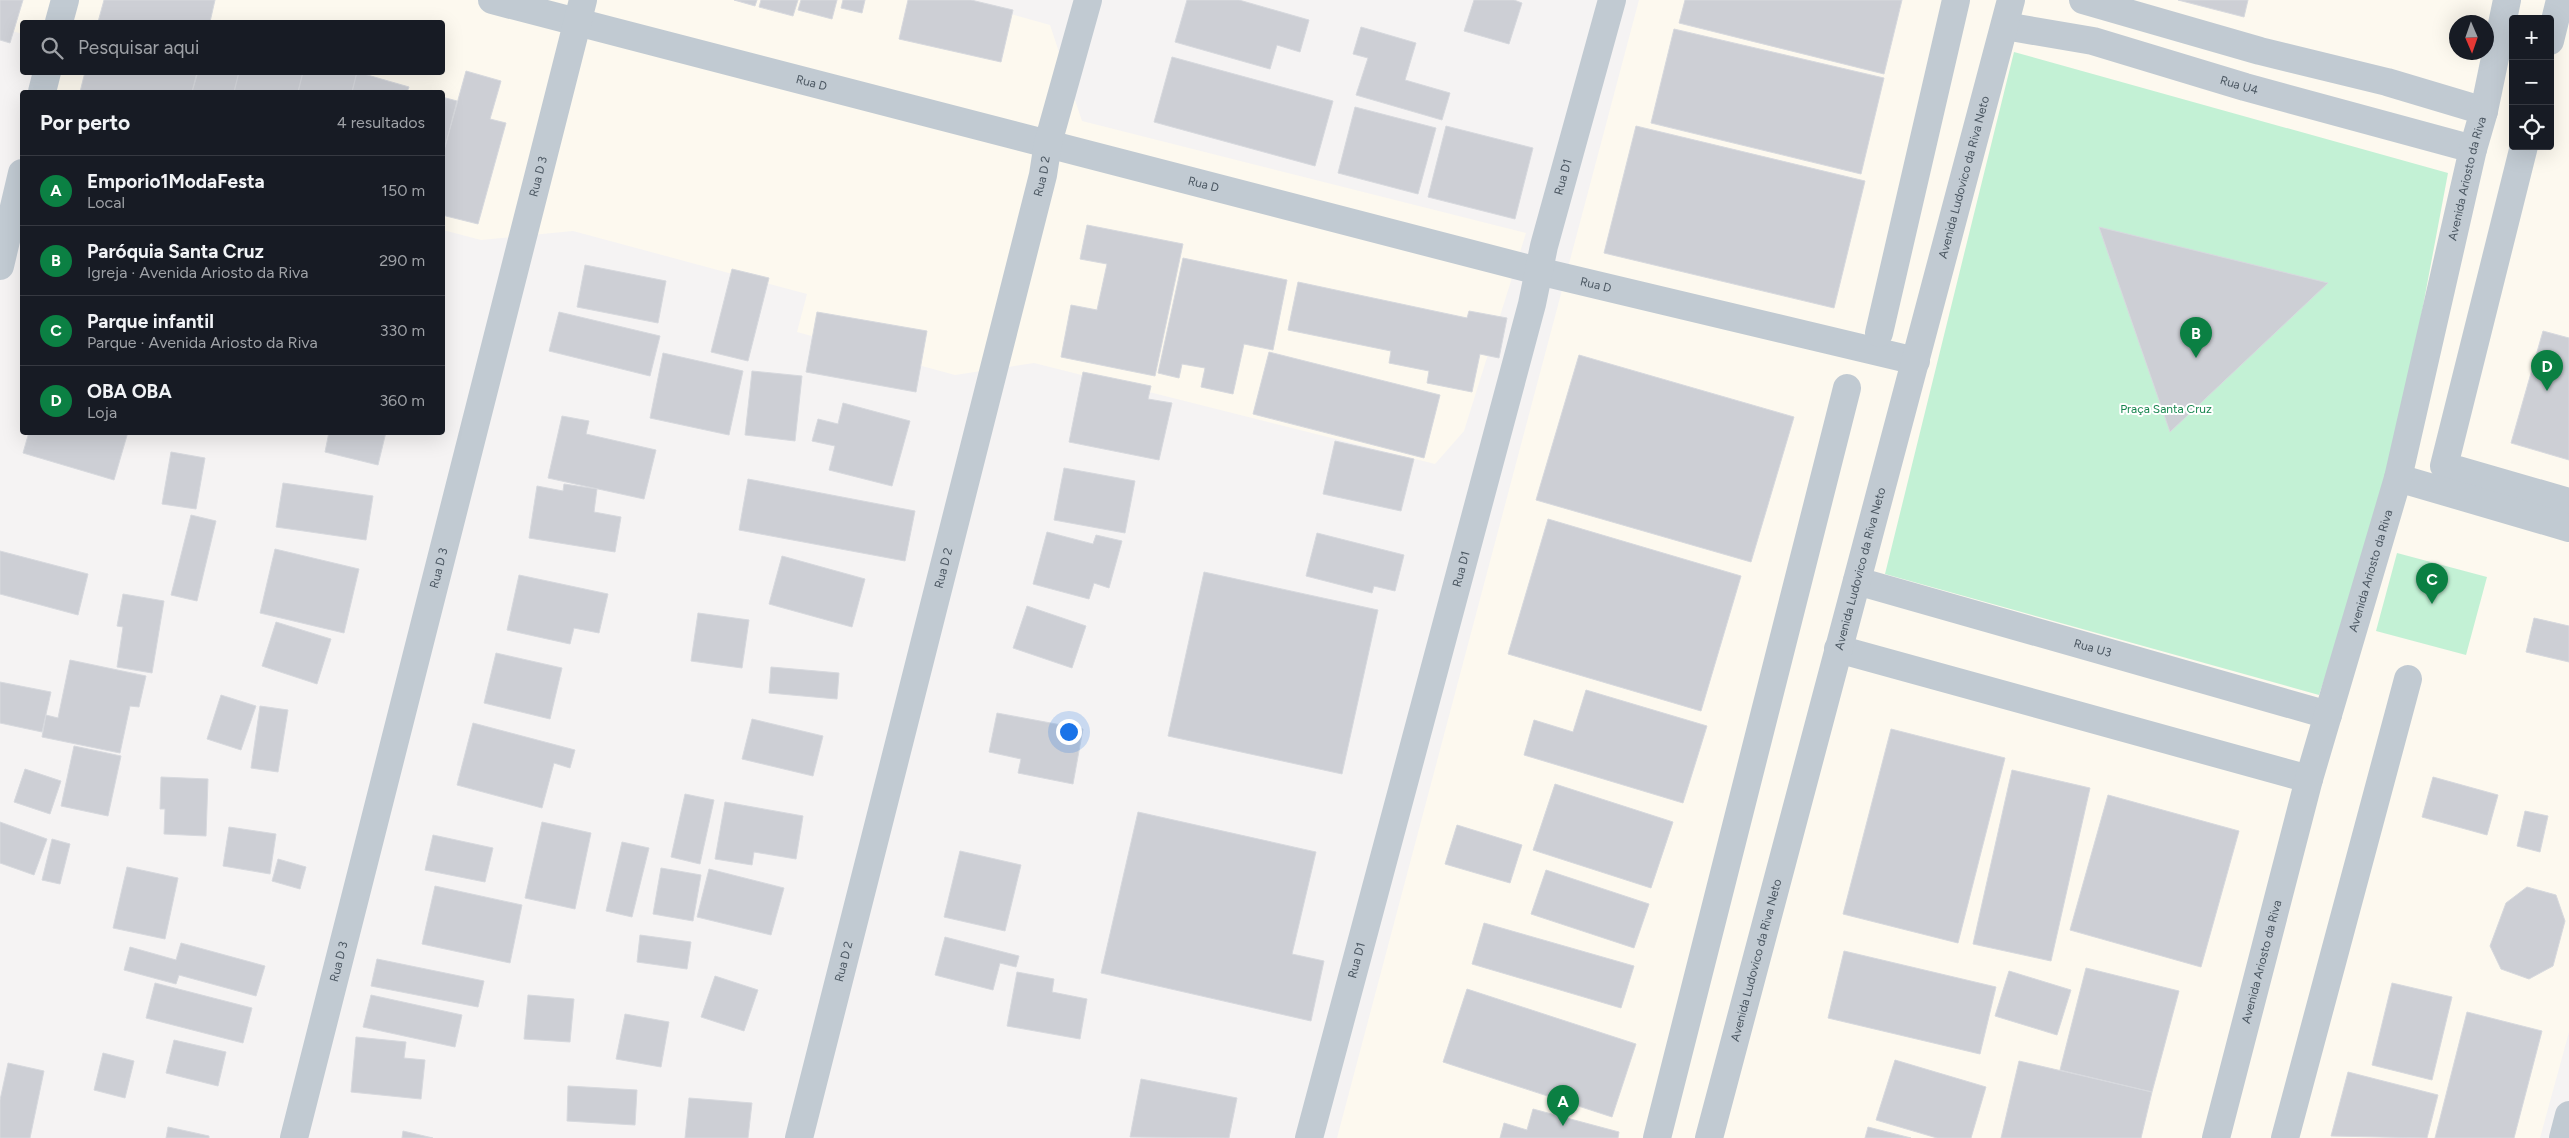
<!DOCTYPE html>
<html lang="pt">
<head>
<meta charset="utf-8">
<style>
  :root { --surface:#171b24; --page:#242831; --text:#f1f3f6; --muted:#9ea1a6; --line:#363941; --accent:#0b8043 }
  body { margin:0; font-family:Figtree,sans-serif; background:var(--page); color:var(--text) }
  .controls { position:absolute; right:15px; top:15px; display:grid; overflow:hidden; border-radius:5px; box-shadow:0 5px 20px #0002 }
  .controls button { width:45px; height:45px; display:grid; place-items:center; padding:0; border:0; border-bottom:1px solid var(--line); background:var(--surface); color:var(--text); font:25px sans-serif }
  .compass { position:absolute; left:2449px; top:15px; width:45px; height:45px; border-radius:50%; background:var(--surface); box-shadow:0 5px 20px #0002; rotate:178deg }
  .you { position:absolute; left:1068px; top:731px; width:18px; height:18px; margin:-12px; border:4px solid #fff; border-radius:50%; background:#1a73e8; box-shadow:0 0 0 8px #1a73e833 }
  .badge { display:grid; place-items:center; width:32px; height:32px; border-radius:50%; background:var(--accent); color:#fff; font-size:16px; font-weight:700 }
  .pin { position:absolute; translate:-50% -41px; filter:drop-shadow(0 1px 2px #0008) }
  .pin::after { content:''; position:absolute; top:26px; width:18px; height:15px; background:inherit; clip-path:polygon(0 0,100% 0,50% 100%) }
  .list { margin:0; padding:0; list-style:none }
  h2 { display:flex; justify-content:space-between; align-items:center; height:65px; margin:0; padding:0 20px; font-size:21px }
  h2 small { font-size:16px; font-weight:400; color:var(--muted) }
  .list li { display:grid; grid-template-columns:32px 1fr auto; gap:15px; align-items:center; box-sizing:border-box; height:70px; padding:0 20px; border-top:1px solid var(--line) }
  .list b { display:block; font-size:19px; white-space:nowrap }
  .list p { margin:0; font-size:16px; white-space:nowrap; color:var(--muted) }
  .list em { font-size:16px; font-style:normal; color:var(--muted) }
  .icon { flex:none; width:28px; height:28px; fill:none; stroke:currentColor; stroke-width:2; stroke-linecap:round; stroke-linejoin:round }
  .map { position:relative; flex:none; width:2569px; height:1138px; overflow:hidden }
  .search { position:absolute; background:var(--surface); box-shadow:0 5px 20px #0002; left:20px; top:20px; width:425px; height:55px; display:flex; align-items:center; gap:12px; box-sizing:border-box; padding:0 18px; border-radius:5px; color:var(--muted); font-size:19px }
  .panel { position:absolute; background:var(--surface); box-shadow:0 5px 20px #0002; left:20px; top:90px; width:425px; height:345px; border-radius:5px }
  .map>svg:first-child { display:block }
  .commercial { fill:#fdf9ef; fill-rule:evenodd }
  .green { fill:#c3f1d5 }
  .building { fill:#cdcfd5; stroke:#d7d9de }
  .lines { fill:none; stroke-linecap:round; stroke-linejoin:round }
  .minor { stroke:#c1cad2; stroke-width:28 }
  .labels { text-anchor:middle; stroke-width:4; stroke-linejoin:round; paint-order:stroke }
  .street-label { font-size:12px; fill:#4a5661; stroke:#fff }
  .park-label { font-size:12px; fill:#17864f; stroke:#fff }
</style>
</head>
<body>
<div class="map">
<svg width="2569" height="1138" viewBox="0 0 2569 1138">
  <rect width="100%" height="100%" fill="#f5f3f3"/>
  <!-- commercial -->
  <path class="commercial" d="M 0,0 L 960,0 L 1050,25 L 1082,121 L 1526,233 L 1464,431 L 1435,464 L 1034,363 L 955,375 L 797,332 L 807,294 L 573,231 L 481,240 L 443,230 L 442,92 L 52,92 L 42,73 L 442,72 L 442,22 L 22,22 L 22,34 L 0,27 Z
    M 1639,0 L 2569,0 L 2569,1032 L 2540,1138 L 1337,1138 ZM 2513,19 L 2550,19 L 2550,146 L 2513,146 ZM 2456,22 L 2486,22 L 2486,52 L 2456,52 Z"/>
  <!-- green -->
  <path class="green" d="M 2014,52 L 2448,173 L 2389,487 L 2319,695 L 1885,574 Z
    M 2397,553 L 2487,577 L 2466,655 L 2376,631 Z"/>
  <!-- building -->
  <path class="building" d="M 0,0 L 23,0 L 10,43 L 0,40 Z
    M 104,0 L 215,0 L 210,22 L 98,22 Z
    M 734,0 L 757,0 L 755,6 Z
    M 761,0 L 798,0 L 793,16 L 759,7 Z
    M 801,0 L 837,0 L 832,19 L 798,10 Z
    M 843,0 L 865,0 L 862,13 L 841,8 Z
    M 908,0 L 971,0 L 1013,10 L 1001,62 L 899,39 Z
    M 1187,0 L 1239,0 L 1309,20 L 1300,52 L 1277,45 L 1270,69 L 1175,42 Z
    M 1474,0 L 1514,0 L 1522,3 L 1509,44 L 1464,31 Z
    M 1685,0 L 1902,0 L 1884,74 L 1679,23 Z
    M 2178,0 L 2248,0 L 2244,17 Z
    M 1361,27 L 1416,43 L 1405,80 L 1450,93 L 1442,120 L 1356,95 L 1368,58 L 1353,54 Z
    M 1674,29 L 1884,78 L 1861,174 L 1651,123 Z
    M 1172,57 L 1333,101 L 1315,166 L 1154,122 Z
    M 466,71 L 501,81 L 490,119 L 506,123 L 478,224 L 442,215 L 442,158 Z
    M 85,72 L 197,72 L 192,92 L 80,92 Z
    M 198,72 L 239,72 L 234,92 L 192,92 Z
    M 239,72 L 303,72 L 298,92 L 234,92 Z
    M 303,72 L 357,72 L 352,92 L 298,92 Z
    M 357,72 L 409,87 L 407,92 L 352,92 Z
    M 442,97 L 457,101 L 442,158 Z
    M 1355,107 L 1436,128 L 1418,194 L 1338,173 Z
    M 1446,126 L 1533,148 L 1515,219 L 1428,197 Z
    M 1636,126 L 1865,181 L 1834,308 L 1604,253 Z
    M 1087,225 L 1183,244 L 1155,376 L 1061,357 L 1071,305 L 1097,310 L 1107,264 L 1080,259 Z
    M 2099,227 L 2328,283 L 2170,432 Z
    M 1183,258 L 1287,280 L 1273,350 L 1244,344 L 1233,394 L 1201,387 L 1205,368 L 1182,364 L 1179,378 L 1158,373 Z
    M 585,265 L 666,281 L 658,323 L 577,307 Z
    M 732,269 L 769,278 L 748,361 L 711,352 Z
    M 1298,282 L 1467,318 L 1469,311 L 1507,318 L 1499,358 L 1480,354 L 1472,392 L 1427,383 L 1429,371 L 1389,363 L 1391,351 L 1288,330 Z
    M 559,312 L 660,336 L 650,376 L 549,351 Z
    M 817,312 L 927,331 L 916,392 L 806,372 Z
    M 2543,331 L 2569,338 L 2569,460 L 2511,443 Z
    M 1269,352 L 1440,395 L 1424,458 L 1253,414 Z
    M 663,353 L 743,371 L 729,435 L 650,418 Z
    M 1579,355 L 1794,417 L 1751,562 L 1536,500 Z
    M 752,371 L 802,376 L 795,441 L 745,435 Z
    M 1083,372 L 1151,386 L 1148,399 L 1172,403 L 1159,460 L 1069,442 Z
    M 843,403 L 910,421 L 892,486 L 829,470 L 835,446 L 812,441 L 818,419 L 838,424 Z
    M 562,416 L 589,421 L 586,434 L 656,450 L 644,499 L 548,478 Z
    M 29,432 L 128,432 L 114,480 L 23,453 Z
    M 329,432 L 386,432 L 378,465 L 325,452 Z
    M 1335,441 L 1414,459 L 1401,511 L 1323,494 Z
    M 171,452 L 205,458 L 196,509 L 162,504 Z
    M 1064,468 L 1135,481 L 1125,533 L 1054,520 Z
    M 748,479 L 915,511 L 905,561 L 739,530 Z
    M 283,483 L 373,496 L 366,540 L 276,527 Z
    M 564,484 L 597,489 L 594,512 L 621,517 L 615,552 L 529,538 L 537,486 L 563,491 Z
    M 191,515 L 216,521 L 197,601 L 171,595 Z
    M 1548,519 L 1741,576 L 1701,711 L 1508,654 Z
    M 1047,532 L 1093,544 L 1096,535 L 1122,541 L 1109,588 L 1094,583 L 1089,599 L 1033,584 Z
    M 1317,533 L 1404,555 L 1395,591 L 1374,586 L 1372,593 L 1306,576 Z
    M 275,549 L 359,569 L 344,633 L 260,613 Z
    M 0,551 L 88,574 L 78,615 L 0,594 Z
    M 782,556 L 865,579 L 852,627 L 769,604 Z
    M 1204,572 L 1378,610 L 1342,774 L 1168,736 Z
    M 519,575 L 608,594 L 599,633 L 574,628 L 570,644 L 507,630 Z
    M 123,594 L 164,601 L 152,673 L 117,667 L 123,627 L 117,626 Z
    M 1027,606 L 1086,626 L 1072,668 L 1013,648 Z
    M 698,613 L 749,620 L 742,668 L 691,661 Z
    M 2534,618 L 2569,626 L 2569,662 L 2526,652 Z
    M 276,622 L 331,639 L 317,684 L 262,666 Z
    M 496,653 L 562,668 L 550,719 L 484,703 Z
    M 70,660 L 146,676 L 139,707 L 130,706 L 120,753 L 42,737 L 46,715 L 58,718 Z
    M 771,667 L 839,673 L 837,699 L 769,693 Z
    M 0,682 L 51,692 L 42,732 L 0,723 Z
    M 1586,690 L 1707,726 L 1683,803 L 1524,755 L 1534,720 L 1573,732 Z
    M 221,695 L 256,706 L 241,750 L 207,739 Z
    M 260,706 L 288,710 L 278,772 L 251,768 Z
    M 997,713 L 1083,729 L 1073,784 L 1018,773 L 1021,759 L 989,752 Z
    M 752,719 L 823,736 L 813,776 L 742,759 Z
    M 473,723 L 575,750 L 570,768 L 554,763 L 542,808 L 457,785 Z
    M 1891,729 L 2005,758 L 1958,943 L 1843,914 Z
    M 74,746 L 121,756 L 108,816 L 61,806 Z
    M 25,769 L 61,781 L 50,814 L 14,802 Z
    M 2012,770 L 2090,788 L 2051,961 L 1973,944 Z
    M 161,777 L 208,779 L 206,836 L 164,834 L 165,809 L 160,809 Z
    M 2433,777 L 2498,795 L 2487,835 L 2422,817 Z
    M 1555,784 L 1673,822 L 1651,888 L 1533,850 Z
    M 685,794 L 714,800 L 700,864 L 671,857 Z
    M 2108,795 L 2239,831 L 2201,967 L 2070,930 Z
    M 725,802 L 803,816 L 796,859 L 754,852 L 752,865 L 715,859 Z
    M 2525,811 L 2548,816 L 2540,852 L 2517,846 Z
    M 1138,812 L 1316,852 L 1292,954 L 1324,961 L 1311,1021 L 1101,973 Z
    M 0,822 L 47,839 L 34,875 L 0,863 Z
    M 542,822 L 591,833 L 575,909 L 525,898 Z
    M 1457,825 L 1522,845 L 1510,883 L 1445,864 Z
    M 229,827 L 276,834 L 270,874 L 223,866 Z
    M 433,835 L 493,848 L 485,882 L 425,870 Z
    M 52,839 L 70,844 L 60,884 L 42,880 Z
    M 622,842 L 649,848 L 632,917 L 606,911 Z
    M 960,851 L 1021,865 L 1005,931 L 944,917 Z
    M 278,859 L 306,867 L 300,889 L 272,881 Z
    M 127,867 L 178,878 L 165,939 L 113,928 Z
    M 661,868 L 701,875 L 693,921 L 653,914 Z
    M 709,869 L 784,888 L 771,935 L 697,917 Z
    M 1546,870 L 1649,904 L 1634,948 L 1531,914 Z
    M 435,886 L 522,905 L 510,963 L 422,944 Z
    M 2527,887 L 2556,895 L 2565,921 L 2553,966 L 2529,979 L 2501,969 L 2490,946 L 2506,903 Z
    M 1484,923 L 1634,966 L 1621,1008 L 1472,964 Z
    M 640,935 L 691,942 L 687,969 L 637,962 Z
    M 945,937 L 1019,956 L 1016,967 L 1000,963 L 993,990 L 935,975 Z
    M 181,943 L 265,966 L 256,996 L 179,975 L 176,984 L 124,970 L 130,947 L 176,960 Z
    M 1844,951 L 1996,987 L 1980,1054 L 1828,1018 Z
    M 377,959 L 484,981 L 478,1007 L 371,986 Z
    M 2086,968 L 2179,991 L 2152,1092 L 2060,1070 Z
    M 2009,971 L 2071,990 L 2057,1035 L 1995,1016 Z
    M 1017,972 L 1054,979 L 1052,992 L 1087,999 L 1080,1039 L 1007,1026 Z
    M 715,976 L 758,990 L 744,1031 L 701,1017 Z
    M 155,983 L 252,1008 L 243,1043 L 146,1018 Z
    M 2392,983 L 2452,997 L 2432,1080 L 2372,1065 Z
    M 1467,989 L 1636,1044 L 1612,1117 L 1443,1062 Z
    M 371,995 L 462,1015 L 455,1047 L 363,1027 Z
    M 528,995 L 574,999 L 570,1042 L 524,1039 Z
    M 2467,1012 L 2542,1031 L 2514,1138 L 2435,1138 Z
    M 625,1014 L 669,1022 L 661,1067 L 616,1059 Z
    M 356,1037 L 406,1042 L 404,1058 L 425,1060 L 421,1099 L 351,1092 Z
    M 174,1040 L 226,1052 L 218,1086 L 166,1073 Z
    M 103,1053 L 134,1061 L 125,1098 L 94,1090 Z
    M 1895,1060 L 1986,1087 L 1971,1138 L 1937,1138 L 1876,1120 Z
    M 2019,1061 L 2152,1092 L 2141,1138 L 2001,1138 Z
    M 8,1063 L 44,1071 L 30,1138 L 0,1138 L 0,1100 Z
    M 2348,1072 L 2438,1095 L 2427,1138 L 2331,1136 Z
    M 1141,1079 L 1237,1098 L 1229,1138 L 1130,1137 Z
    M 568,1086 L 637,1090 L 635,1125 L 567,1121 Z
    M 689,1098 L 752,1103 L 748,1138 L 685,1138 Z
    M 1533,1109 L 1619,1132 L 1618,1138 L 1500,1138 L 1504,1123 L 1527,1130 Z
    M 168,1127 L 209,1136 L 209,1138 L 166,1138 Z
    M 1868,1127 L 1911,1138 L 1865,1138 Z
    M 403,1131 L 433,1138 L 402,1138 Z"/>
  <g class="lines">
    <!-- minor -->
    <g class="minor">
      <path id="s1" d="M 492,0 L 1538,271 L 1916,361"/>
      <path d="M 2083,0 L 2260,51 L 2387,82 L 2484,111"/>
      <path d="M 59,22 L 65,0"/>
      <path id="s2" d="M 2005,26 L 2093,41 L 2245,87 L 2473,149"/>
      <path d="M 2550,41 L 2560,0"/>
      <path d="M 42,92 L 47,72"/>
      <path d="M 2524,146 L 2444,466 L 2569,502"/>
      <path d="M 0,266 L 22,173"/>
      <path d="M 1879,333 L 1956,0"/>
      <path d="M 2398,478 L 2569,528"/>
      <path id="s3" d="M 1857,581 L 2328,715"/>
      <path d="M 1838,649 L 2309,779"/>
      <path id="s4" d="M 294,1138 L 583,0"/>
      <path id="s5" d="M 799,1138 L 1043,175 L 1048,143 L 1088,0"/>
      <path id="s6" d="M 1309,1138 L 1532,304 L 1544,246 L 1612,0"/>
      <path d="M 1657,1138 L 1847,388"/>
      <path id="s7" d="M 1709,1138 L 2011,0"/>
      <path id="s8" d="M 2216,1138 L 2309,779 L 2398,478 L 2473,149 L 2484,111 L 2507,0"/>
      <path d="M 2285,1138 L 2408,679"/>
      <path d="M 2563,1138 L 2569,1115"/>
    </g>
  </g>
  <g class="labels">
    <!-- street labels -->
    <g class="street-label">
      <text dy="4" stroke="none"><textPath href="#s1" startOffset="330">Rua D</textPath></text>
      <text dy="4" stroke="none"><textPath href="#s2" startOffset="242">Rua U4</textPath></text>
      <text dy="4" stroke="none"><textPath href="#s4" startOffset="992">Rua D 3</textPath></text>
      <text dy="4" stroke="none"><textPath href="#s5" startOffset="992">Rua D 2</textPath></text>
      <text dy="4" stroke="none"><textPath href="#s6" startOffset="994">Rua D1</textPath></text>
      <text dy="4" stroke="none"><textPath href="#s7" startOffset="994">Avenida Ludovico da Riva Neto</textPath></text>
      <text dy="4" stroke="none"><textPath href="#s8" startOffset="992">Avenida Ariosto da Riva</textPath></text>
      <text dy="4" stroke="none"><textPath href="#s1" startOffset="735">Rua D</textPath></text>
      <text dy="4" stroke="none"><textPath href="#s1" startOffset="1140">Rua D</textPath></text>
      <text dy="4" stroke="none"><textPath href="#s4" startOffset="588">Rua D 3</textPath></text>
      <text dy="4" stroke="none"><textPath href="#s5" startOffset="588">Rua D 2</textPath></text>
      <text dy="4" stroke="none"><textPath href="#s6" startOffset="589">Rua D1</textPath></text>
      <text dy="4" stroke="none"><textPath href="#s7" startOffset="589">Avenida Ludovico da Riva Neto</textPath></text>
      <text dy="4" stroke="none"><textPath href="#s8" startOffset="588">Avenida Ariosto da Riva</textPath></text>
      <text dy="4" stroke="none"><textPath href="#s3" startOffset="245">Rua U3</textPath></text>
      <text dy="4" stroke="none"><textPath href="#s6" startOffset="184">Rua D1</textPath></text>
      <text dy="4" stroke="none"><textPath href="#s7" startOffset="184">Avenida Ludovico da Riva Neto</textPath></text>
      <text dy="4" stroke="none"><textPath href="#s5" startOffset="182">Rua D 2</textPath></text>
      <text dy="4" stroke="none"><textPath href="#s8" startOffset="182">Avenida Ariosto da Riva</textPath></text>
      <text dy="4" stroke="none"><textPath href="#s4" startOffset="182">Rua D 3</textPath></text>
    </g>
    <!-- park labels -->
    <g class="park-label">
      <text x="2166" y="413">Praça Santa Cruz</text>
    </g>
  </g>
</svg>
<div class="controls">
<button>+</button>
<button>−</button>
<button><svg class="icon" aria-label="locate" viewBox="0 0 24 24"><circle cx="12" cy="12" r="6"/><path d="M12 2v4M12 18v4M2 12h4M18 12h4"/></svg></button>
</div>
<svg class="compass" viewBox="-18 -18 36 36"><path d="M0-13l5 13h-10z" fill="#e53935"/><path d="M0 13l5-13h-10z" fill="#9ea1a6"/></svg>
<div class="you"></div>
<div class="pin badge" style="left:1563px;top:1126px">A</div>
<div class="pin badge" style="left:2196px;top:358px">B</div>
<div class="pin badge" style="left:2432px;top:604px">C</div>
<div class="pin badge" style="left:2547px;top:391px">D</div>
<div class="search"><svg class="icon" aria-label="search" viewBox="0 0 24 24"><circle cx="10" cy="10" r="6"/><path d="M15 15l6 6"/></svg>Pesquisar aqui</div>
<section class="panel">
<h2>Por perto<small>4 resultados</small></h2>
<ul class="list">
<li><span class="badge">A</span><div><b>Emporio1ModaFesta</b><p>Local</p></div><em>150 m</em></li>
<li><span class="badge">B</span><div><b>Paróquia Santa Cruz</b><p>Igreja · Avenida Ariosto da Riva</p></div><em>290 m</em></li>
<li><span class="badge">C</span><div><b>Parque infantil</b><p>Parque · Avenida Ariosto da Riva</p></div><em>330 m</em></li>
<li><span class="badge">D</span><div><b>OBA OBA</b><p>Loja</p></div><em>360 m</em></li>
</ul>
</section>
</div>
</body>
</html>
